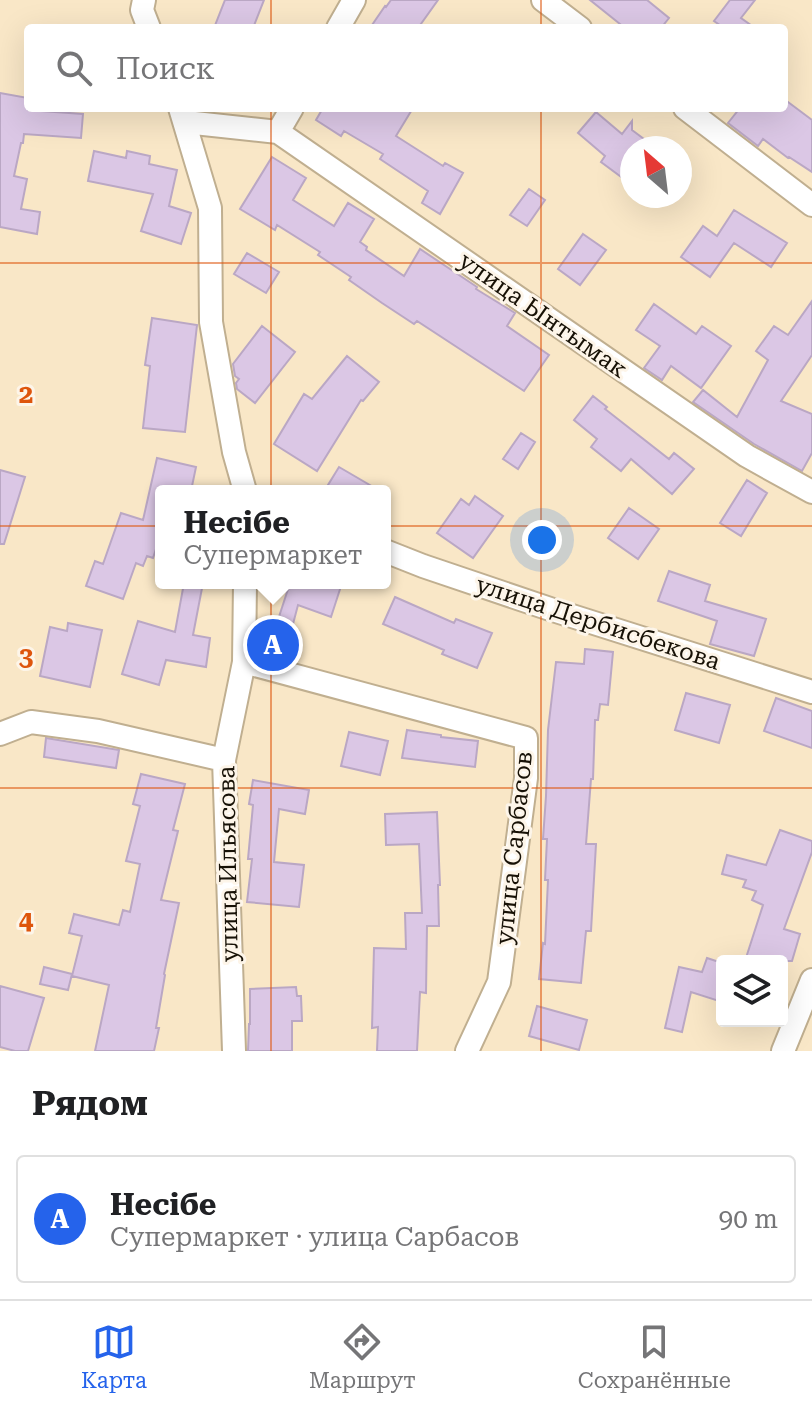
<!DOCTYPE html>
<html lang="ru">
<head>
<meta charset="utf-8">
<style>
  :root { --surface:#fff; --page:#f6f6f6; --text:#202124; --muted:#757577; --line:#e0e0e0; --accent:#2563eb }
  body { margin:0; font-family:"Roboto Serif",serif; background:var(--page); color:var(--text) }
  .controls { position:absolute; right:24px; bottom:24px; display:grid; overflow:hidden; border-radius:8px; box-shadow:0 8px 32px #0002 }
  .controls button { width:72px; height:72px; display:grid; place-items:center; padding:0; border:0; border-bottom:2px solid var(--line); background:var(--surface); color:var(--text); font:40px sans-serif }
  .compass { position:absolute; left:620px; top:136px; width:72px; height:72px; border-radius:50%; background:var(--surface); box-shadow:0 8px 32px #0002; rotate:332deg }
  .you { position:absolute; left:542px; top:540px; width:28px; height:28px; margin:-20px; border:6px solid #fff; border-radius:50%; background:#1a73e8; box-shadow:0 0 0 12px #1a73e833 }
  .badge { display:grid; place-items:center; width:52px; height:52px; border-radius:50%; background:var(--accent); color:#fff; font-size:26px; font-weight:700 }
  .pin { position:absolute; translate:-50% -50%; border:4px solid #fff; box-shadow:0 2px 8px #0006 }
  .popup { position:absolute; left:155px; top:485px; width:236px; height:104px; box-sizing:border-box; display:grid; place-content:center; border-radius:8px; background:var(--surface); filter:drop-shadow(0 2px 6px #0005); font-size:26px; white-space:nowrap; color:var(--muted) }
  .popup b { font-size:30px; color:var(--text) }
  .popup::after { content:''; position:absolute; left:50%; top:100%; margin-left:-16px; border:16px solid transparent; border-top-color:var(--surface) }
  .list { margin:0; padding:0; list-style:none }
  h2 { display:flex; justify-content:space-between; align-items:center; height:104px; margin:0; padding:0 32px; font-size:34px }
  h2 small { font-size:26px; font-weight:400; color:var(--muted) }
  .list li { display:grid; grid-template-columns:52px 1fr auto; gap:24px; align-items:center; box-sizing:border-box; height:128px; margin:0 16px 16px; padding:0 16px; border:2px solid var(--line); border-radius:8px }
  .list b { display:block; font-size:30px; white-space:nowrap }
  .list p { margin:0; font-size:26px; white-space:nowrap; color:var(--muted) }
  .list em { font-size:26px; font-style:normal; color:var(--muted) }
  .icon { flex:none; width:44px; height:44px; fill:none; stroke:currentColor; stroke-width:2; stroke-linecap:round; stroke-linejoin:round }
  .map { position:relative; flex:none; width:812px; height:1051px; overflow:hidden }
  .search { position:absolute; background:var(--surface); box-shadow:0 8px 32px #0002; left:24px; right:24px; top:24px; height:88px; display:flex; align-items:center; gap:20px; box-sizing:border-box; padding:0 28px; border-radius:8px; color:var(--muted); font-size:30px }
  .sheet { height:248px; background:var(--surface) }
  nav { display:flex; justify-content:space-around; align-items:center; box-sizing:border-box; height:112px; border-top:2px solid var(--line); background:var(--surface); font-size:22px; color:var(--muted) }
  nav a { display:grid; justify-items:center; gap:4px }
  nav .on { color:var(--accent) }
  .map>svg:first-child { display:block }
  .building { fill:#dbc7e5; stroke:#baa7c4; stroke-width:2 }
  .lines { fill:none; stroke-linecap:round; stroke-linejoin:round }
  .street-casing { stroke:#c0af90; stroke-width:26 }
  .street { stroke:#fff; stroke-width:22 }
  .grid { fill:none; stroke:#de550c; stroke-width:2; stroke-opacity:0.55 }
  .labels { text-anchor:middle; stroke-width:6; stroke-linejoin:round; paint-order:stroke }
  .street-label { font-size:24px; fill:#171106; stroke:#fdf5e9 }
  .grid-label { font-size:26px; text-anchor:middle; font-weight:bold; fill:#de550c; stroke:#fdf5e9; stroke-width:6; stroke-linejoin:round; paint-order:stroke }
</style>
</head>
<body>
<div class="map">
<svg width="812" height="1051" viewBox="0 0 812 1051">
  <rect width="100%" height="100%" fill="#f9e7c7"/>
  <!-- building -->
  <path class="building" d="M 225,0 L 264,0 L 253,28 L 214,28 Z
    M 391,0 L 438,0 L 418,28 L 370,28 L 385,6 L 386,7 Z
    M 590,0 L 647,0 L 669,18 L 661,28 L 625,28 Z
    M 730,0 L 755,0 L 741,18 L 755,28 L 724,28 L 714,21 Z
    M 0,93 L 28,98 L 28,110 L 83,114 L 81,138 L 24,134 L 23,143 L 21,143 L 14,176 L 27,179 L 21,209 L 40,212 L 37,234 L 0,227 Z
    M 784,99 L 812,120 L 812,172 L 789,157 L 788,158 L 763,139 L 758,146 L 728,123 L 740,108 L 784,108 Z
    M 323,108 L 413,108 L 396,136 L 443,166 L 445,163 L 463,173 L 440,214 L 422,203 L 428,191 L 380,159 L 383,154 L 344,131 L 341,136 L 316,120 Z
    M 596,112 L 622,134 L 632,121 L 632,130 L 656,148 L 632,148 L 632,185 L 601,162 L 605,156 L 578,133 Z
    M 94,151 L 126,158 L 127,151 L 150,156 L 149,164 L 177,170 L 169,206 L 191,213 L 181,244 L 141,231 L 153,194 L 88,181 Z
    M 272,157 L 306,178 L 293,200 L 334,226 L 348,203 L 374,219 L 360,242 L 367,247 L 366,250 L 404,276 L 420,249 L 477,287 L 476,289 L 515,313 L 507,326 L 549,355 L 524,391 L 417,321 L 414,324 L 382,303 L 349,280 L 351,277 L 318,255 L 320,252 L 277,225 L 275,230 L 240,209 Z
    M 529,189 L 545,200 L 527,226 L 510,215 Z
    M 734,210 L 787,243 L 771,267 L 734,243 L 710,277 L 681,257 L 703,226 L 717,236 Z
    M 583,234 L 606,250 L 580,285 L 558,269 Z
    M 247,253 L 279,272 L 266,293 L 234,274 Z
    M 812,301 L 812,355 L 781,401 L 812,414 L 812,453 L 802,471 L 754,444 L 693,402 L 703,390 L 737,417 L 768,360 L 756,351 L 774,326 L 788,335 Z
    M 654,304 L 696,334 L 702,326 L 731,346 L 701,388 L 671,366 L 662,380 L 644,368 L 660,346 L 636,330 Z
    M 152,318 L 197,325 L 185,432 L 143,428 L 150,366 L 145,365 Z
    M 262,326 L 295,352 L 255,403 L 237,389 L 236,383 L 239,379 L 235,376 L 233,364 Z
    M 347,356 L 379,382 L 363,401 L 361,400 L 317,471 L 274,444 L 304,394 L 312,399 Z
    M 593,396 L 607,407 L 605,409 L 669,459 L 674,453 L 694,469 L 672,494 L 631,459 L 621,471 L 591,447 L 597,439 L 574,420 Z
    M 521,433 L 535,442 L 518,469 L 503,459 Z
    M 157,458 L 196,467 L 191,491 L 161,491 L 161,534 L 153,558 L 147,556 L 143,566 L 136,563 L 123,599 L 86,586 L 95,561 L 103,564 L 121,513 L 143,520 Z
    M 339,467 L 380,491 L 338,491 L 328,485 Z
    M 0,470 L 25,477 L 4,544 L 0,544 Z
    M 747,480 L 767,493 L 741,536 L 720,523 Z
    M 475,496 L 503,516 L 473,558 L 437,533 L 461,499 L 469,505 Z
    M 629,508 L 659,529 L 638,559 L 608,538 Z
    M 669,571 L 710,585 L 705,601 L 766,619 L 754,656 L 710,644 L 717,621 L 658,601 Z
    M 184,583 L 203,583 L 193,635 L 210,638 L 206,667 L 166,660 L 159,685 L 122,674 L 138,621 L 175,632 Z
    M 290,583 L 342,583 L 331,617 L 298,605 L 284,658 L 262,652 L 269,625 L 276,626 Z
    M 395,597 L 454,623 L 456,619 L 492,633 L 477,668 L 442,654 L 444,650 L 383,624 Z
    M 68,623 L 102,630 L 90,687 L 40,676 L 50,627 L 67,631 Z
    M 585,649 L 613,652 L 608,705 L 600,704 L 598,720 L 595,720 L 593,779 L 591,779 L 586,844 L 596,844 L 591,931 L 586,931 L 581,983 L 539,979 L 543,943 L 545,944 L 548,880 L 545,880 L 547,839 L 543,839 L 546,796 L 548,730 L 556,662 L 584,664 Z
    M 686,693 L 730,705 L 719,743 L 675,730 Z
    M 776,698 L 812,711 L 812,748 L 764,731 Z
    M 407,730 L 441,735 L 441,737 L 478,741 L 475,767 L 402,758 Z
    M 349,732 L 388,741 L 380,775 L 341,766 Z
    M 46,738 L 119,750 L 116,768 L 44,757 Z
    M 141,774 L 185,784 L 173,830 L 178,831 L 161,900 L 179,903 L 164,974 L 165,975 L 156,1028 L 159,1028 L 154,1051 L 95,1051 L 109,985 L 72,976 L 82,936 L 69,933 L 74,914 L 119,925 L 123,910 L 130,912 L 140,864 L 126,861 L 140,806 L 133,804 Z
    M 253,780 L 309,790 L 305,814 L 279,809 L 274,862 L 304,865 L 299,907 L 247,902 L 252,859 L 248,859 L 253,805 L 249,804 Z
    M 437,812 L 440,885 L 438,885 L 439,926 L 427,926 L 426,993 L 420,992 L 417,1051 L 377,1051 L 378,1027 L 372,1028 L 374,948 L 406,949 L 405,913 L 422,913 L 419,844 L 386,845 L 385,814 Z
    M 780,830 L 812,841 L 812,852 L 784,929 L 800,934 L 792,961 L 745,961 L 763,905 L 752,900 L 756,891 L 743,887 L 746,880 L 722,874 L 727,855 L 766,865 Z
    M 707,958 L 722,963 L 722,1002 L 691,992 L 682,1032 L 665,1028 L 679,967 L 702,972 Z
    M 44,967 L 72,974 L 68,990 L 40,984 Z
    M 0,986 L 44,998 L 28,1051 L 15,1051 L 0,1047 Z
    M 296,987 L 297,996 L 301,996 L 302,1021 L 292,1021 L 292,1051 L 248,1051 L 249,1024 L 250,1024 L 250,989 Z
    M 537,1006 L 587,1020 L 579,1050 L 529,1036 Z"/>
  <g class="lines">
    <defs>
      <path id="street" d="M 144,0 L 142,10 L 149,28
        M 543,0 L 580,28
        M 338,28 L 354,0
        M 180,108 L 210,208 L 211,322 L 234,452 L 245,491
        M 685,108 L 812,205
        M 185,122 L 278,132 L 292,108
        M 278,132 L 747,456 L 812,492
        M 385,551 L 423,566 L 553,610 L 812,692
        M 244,662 L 526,738 L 526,778 L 499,982 L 467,1051
        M 0,734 L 31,722 L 98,731 L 224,760
        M 234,1051 L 224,760 L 244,662 L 245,583
        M 783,1051 L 812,980"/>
    </defs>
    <!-- street casing -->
    <use href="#street" class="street-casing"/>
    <!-- street -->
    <use href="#street" class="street"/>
  </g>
  <!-- grid -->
  <path class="grid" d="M 271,0 L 271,28M 541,0 L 541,28M 271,108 L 271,1051M 541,108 L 541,1051M 0,263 L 812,263M 0,526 L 812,526M 0,788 L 812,788"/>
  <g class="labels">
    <!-- street labels -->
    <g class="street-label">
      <text transform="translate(543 315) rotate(35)" y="8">улица Ынтымак</text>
      <text transform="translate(598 623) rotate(18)" y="8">улица Дербисбекова</text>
      <text transform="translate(514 848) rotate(-84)" y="8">улица Сарбасов</text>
      <text transform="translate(228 864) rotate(-91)" y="8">улица Ильясова</text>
    </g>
  </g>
  <g class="grid-label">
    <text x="26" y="403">2</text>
    <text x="26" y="666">3</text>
    <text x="26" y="929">4</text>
  </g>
</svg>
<div class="controls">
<button><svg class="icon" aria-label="layers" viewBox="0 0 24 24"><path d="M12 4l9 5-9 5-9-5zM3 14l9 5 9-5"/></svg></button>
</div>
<svg class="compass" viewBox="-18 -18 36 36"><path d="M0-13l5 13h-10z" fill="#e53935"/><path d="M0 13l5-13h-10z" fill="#757577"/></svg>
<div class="you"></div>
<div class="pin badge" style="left:273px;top:645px">A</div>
<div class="popup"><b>Несібе</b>Супермаркет</div>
<div class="search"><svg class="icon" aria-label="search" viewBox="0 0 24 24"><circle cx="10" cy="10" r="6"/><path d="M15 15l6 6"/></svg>Поиск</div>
</div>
<section class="sheet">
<h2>Рядом<small></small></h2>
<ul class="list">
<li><span class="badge">A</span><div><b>Несібе</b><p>Супермаркет · улица Сарбасов</p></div><em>90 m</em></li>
</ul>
</section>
<nav>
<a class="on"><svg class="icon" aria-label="map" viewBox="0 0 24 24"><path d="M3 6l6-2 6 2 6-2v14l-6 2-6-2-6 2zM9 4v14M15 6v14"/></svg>Карта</a>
<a><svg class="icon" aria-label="directions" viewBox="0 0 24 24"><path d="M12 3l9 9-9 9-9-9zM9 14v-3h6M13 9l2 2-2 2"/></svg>Маршрут</a>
<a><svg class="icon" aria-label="saved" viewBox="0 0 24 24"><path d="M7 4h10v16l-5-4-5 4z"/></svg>Сохранённые</a>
</nav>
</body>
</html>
